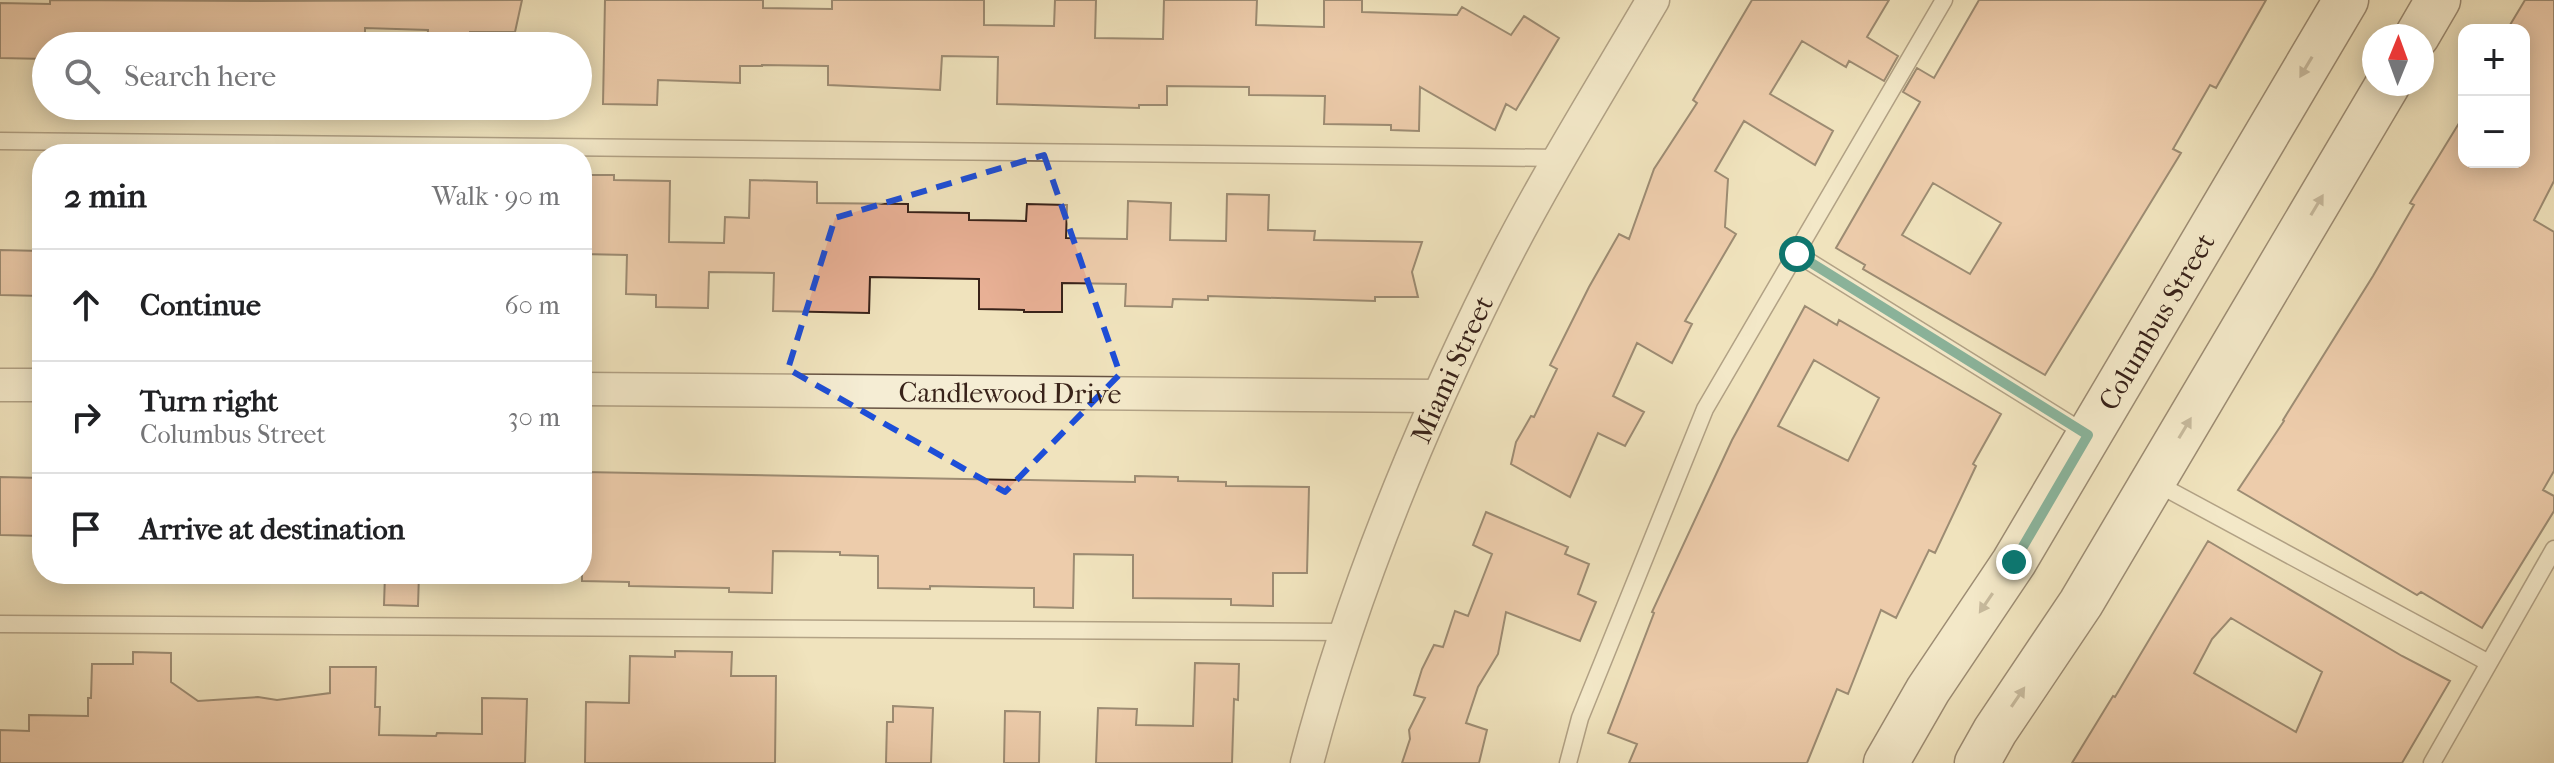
<!DOCTYPE html>
<html lang="en">
<head>
<meta charset="utf-8">
<style>
  :root { --surface:#fff; --page:#f2f2f2; --text:#202124; --muted:#757577; --line:#e0e0e0 }
  body { margin:0; font-family:"IM FELL French Canon",serif; background:var(--page); color:var(--text) }
  .controls { position:absolute; right:24px; top:24px; display:grid; overflow:hidden; border-radius:16px; box-shadow:0 4px 20px #0003 }
  .controls button { width:72px; height:72px; display:grid; place-items:center; padding:0; border:0; border-bottom:2px solid var(--line); background:var(--surface); color:var(--text); font:40px sans-serif }
  .compass { position:absolute; left:2362px; top:24px; width:72px; height:72px; border-radius:50%; background:var(--surface); box-shadow:0 4px 20px #0003; rotate:1deg }
  .stop { position:absolute; width:24px; height:24px; margin:-18px; border:6px solid #0f766e; border-radius:50%; background:#fff }
  .stop.end { background:#0f766e; border-color:#fff; box-shadow:0 2px 8px #0008 }
  .list { margin:0; padding:0; list-style:none }
  h2 { display:flex; justify-content:space-between; align-items:center; height:104px; margin:0; padding:0 32px; font-size:34px }
  h2 small { font-size:26px; font-weight:400; color:var(--muted) }
  .list li { display:grid; grid-template-columns:52px 1fr auto; gap:24px; align-items:center; box-sizing:border-box; height:112px; padding:0 32px; border-top:2px solid var(--line) }
  .list b { display:block; font-size:30px; white-space:nowrap }
  .list p { margin:0; font-size:26px; white-space:nowrap; color:var(--muted) }
  .list em { font-size:26px; font-style:normal; color:var(--muted) }
  .icon { flex:none; width:44px; height:44px; fill:none; stroke:currentColor; stroke-width:2; stroke-linecap:round; stroke-linejoin:round }
  .map { position:relative; flex:none; width:2554px; height:763px; overflow:hidden }
  .search { position:absolute; background:var(--surface); box-shadow:0 4px 20px #0003; left:32px; top:32px; width:560px; height:88px; display:flex; align-items:center; gap:20px; box-sizing:border-box; padding:0 28px; border-radius:44px; color:var(--muted); font-size:30px }
  .panel { position:absolute; background:var(--surface); box-shadow:0 4px 20px #0003; left:32px; top:144px; width:560px; height:440px; border-radius:32px }
  .map>svg:first-child { display:block }
  .building { fill:#e8b095; stroke:#382219; stroke-width:2; fill-rule:evenodd }
  .lines { fill:none; stroke-linecap:round; stroke-linejoin:round }
  .service-casing { stroke:#665242; stroke-width:19 }
  .minor-casing { stroke:#665242; stroke-width:35 }
  .secondary-casing { stroke:#382219; stroke-width:47 }
  .service { stroke:#f5edd4; stroke-width:16 }
  .minor { stroke:#f5edd4; stroke-width:32 }
  .secondary { stroke:#f5edd4; stroke-width:44 }
  .oneway { fill:#968876 }
  .route { stroke:#0f766e; stroke-width:10 }
  .marked { fill:none; stroke:#1d4ed8; stroke-width:6; stroke-dasharray:16 10; stroke-linejoin:round }
  .labels { text-anchor:middle; stroke-width:6; stroke-linejoin:round; paint-order:stroke }
  .street-label { font-size:28px; fill:#382219; stroke:#f5edd4 }
</style>
</head>
<body>
<div class="map">
<svg width="2554" height="763" viewBox="0 0 2554 763">
  <rect width="100%" height="100%" fill="#f0e3bd"/>
  <filter id="stains"><feTurbulence type="fractalNoise" baseFrequency=".0025" numOctaves="4"/><feColorMatrix values="0 0 0 0 .2 0 0 0 0 .09 0 0 0 0 .02 0 0 0 .5 -.17"/></filter>
  <radialGradient id="worn" r=".72"><stop offset=".6" stop-color="#630" stop-opacity="0"/><stop offset="1" stop-color="#630" stop-opacity=".3"/></radialGradient>
  <!-- building -->
  <path class="building" d="M 50,0 L 260,1 L 522,0 L 515,32 L 470,32 L 469,46 L 427,46 L 428,30 L 365,28 L 365,46 L 46,46 L 46,59 L 0,58 L 0,3 L 50,4 Z
    M 605,0 L 763,0 L 763,8 L 832,9 L 832,0 L 984,0 L 984,25 L 1054,26 L 1055,0 L 1096,0 L 1095,38 L 1163,39 L 1164,0 L 1257,0 L 1256,25 L 1324,27 L 1324,0 L 1362,0 L 1362,12 L 1457,15 L 1462,7 L 1511,35 L 1524,16 L 1559,38 L 1516,110 L 1506,104 L 1495,130 L 1420,87 L 1419,131 L 1391,130 L 1391,125 L 1324,124 L 1325,96 L 1249,95 L 1249,87 L 1167,86 L 1167,105 L 1139,105 L 1139,108 L 997,104 L 998,57 L 942,56 L 940,90 L 828,85 L 828,66 L 762,65 L 762,66 L 740,66 L 740,83 L 658,80 L 657,105 L 603,104 Z
    M 1752,0 L 1889,0 L 1867,37 L 1898,56 L 1884,81 L 1849,61 L 1846,67 L 1802,41 L 1770,94 L 1833,131 L 1815,165 L 1744,121 L 1715,171 L 1728,179 L 1725,227 L 1736,234 L 1685,321 L 1692,324 L 1672,363 L 1637,343 L 1613,396 L 1644,412 L 1625,446 L 1598,433 L 1570,497 L 1511,464 L 1516,442 L 1531,416 L 1534,417 L 1557,369 L 1550,365 L 1589,287 L 1619,234 L 1629,239 L 1654,169 L 1697,103 L 1693,100 Z
    M 1979,0 L 2266,0 L 2216,88 L 2210,85 L 2173,149 L 2181,153 L 2045,375 L 1863,269 L 1865,265 L 1836,248 L 1919,104 L 1920,102 L 1903,92 L 1917,68 L 1934,78 ZM 1933,183 L 2001,223 L 1970,274 L 1902,235 Z
    M 2525,0 L 2554,0 L 2554,181 L 2534,220 L 2554,232 L 2554,471 L 2543,490 L 2554,496 L 2554,511 L 2482,628 L 2421,592 L 2417,595 L 2238,490 L 2284,421 L 2283,420 L 2373,276 L 2414,205 L 2410,203 L 2464,115 L 2464,162 L 2524,162 L 2524,30 L 2507,30 Z
    M 582,175 L 614,175 L 614,180 L 670,181 L 669,242 L 724,243 L 725,217 L 749,218 L 750,180 L 817,182 L 817,203 L 908,204 L 908,212 L 969,213 L 969,220 L 1026,221 L 1027,204 L 1067,205 L 1066,238 L 1127,239 L 1128,201 L 1171,203 L 1170,240 L 1226,241 L 1227,194 L 1269,195 L 1268,230 L 1315,231 L 1314,240 L 1422,242 L 1412,272 L 1418,297 L 1375,297 L 1375,301 L 1208,296 L 1208,300 L 1173,299 L 1172,307 L 1125,306 L 1126,284 L 1062,283 L 1062,312 L 1024,312 L 1024,310 L 979,309 L 979,279 L 870,277 L 869,313 L 773,311 L 774,273 L 709,272 L 708,308 L 656,307 L 656,295 L 626,294 L 627,255 L 582,254 Z
    M 0,250 L 42,251 L 42,296 L 0,295 Z
    M 1805,306 L 1837,325 L 1839,320 L 2001,414 L 1973,464 L 1976,466 L 1935,553 L 1929,550 L 1896,618 L 1881,610 L 1848,694 L 1837,689 L 1807,763 L 1629,763 L 1637,744 L 1608,733 L 1654,613 L 1652,612 L 1732,440 ZM 1814,360 L 1879,398 L 1848,461 L 1778,426 Z
    M 582,472 L 1135,482 L 1135,476 L 1178,477 L 1178,481 L 1226,482 L 1226,486 L 1309,487 L 1307,573 L 1273,573 L 1273,606 L 1231,605 L 1231,599 L 1133,598 L 1133,555 L 1074,554 L 1073,608 L 1034,607 L 1034,588 L 930,586 L 930,589 L 878,588 L 878,556 L 840,555 L 840,552 L 773,551 L 772,593 L 729,592 L 729,588 L 629,586 L 629,582 L 582,581 Z
    M 0,477 L 42,478 L 42,536 L 0,535 Z
    M 1486,512 L 1568,547 L 1565,554 L 1589,564 L 1578,594 L 1596,602 L 1580,641 L 1506,612 L 1498,654 L 1478,687 L 1466,723 L 1487,730 L 1479,763 L 1402,763 L 1410,739 L 1409,730 L 1425,698 L 1414,695 L 1422,669 L 1434,645 L 1443,647 L 1455,611 L 1468,616 L 1492,554 L 1473,545 Z
    M 2208,541 L 2402,656 L 2450,681 L 2402,763 L 2072,763 L 2113,696 L 2115,697 ZM 2231,618 L 2322,672 L 2296,732 L 2194,673 L 2212,639 Z
    M 385,574 L 419,574 L 418,606 L 384,605 Z
    M 675,651 L 732,652 L 731,676 L 776,676 L 775,763 L 585,763 L 586,702 L 629,703 L 630,656 L 675,657 Z
    M 133,652 L 171,653 L 171,682 L 198,701 L 258,697 L 277,700 L 330,693 L 330,667 L 376,667 L 375,707 L 380,707 L 379,735 L 436,736 L 437,733 L 482,734 L 482,698 L 527,699 L 525,763 L 0,763 L 0,730 L 29,731 L 29,715 L 88,716 L 88,698 L 91,698 L 92,664 L 133,664 Z
    M 1195,663 L 1239,664 L 1238,700 L 1234,699 L 1232,763 L 1096,763 L 1098,708 L 1137,709 L 1136,725 L 1193,726 Z
    M 893,706 L 933,708 L 931,763 L 886,763 L 887,722 L 893,722 Z
    M 1005,711 L 1040,712 L 1039,763 L 1004,763 Z"/>
  <g class="lines">
    <defs>
      <path id="service" d="M 0,141 L 1560,158
        M 1797,254 L 2088,435
        M 2154,482 L 2489,663
        M 0,624 L 1346,632
        M 1568,763 L 1580,718 L 1705,409 L 1944,0
        M 2432,763 L 2554,549"/>
      <g id="minor">
        <path d="M 0,385 L 42,385"/>
        <path id="s1" d="M 582,389 L 1438,396"/>
        <path id="s2" d="M 1307,763 C 1351,595 1417,434 1494,279 C 1542,183 1599,92 1653,0"/>
      </g>
      <g id="secondary">
        <path d="M 2417,36 L 2438,0"/>
        <path id="s3" d="M 1886,763 L 1928,690 L 2014,562 L 2346,0"/>
        <path d="M 1977,763 L 1995,731 L 2081,603 L 2388,84"/>
      </g>
    </defs>
    <!-- service casing -->
    <use href="#service" class="service-casing"/>
    <!-- minor casing -->
    <use href="#minor" class="minor-casing"/>
    <!-- secondary casing -->
    <use href="#secondary" class="secondary-casing"/>
    <!-- service -->
    <use href="#service" class="service"/>
    <!-- minor -->
    <use href="#minor" class="minor"/>
    <!-- secondary -->
    <use href="#secondary" class="secondary"/>
  </g>
  <!-- one-way arrows -->
  <defs><path id="oneway-solid" d="M-6-.8H1V-3.2L6.5 0L1 3.2V.8H-6Z" transform="scale(2)"/></defs>
  <g class="oneway">
    <use href="#oneway-solid" transform="translate(2306 67) rotate(121)"/>
    <use href="#oneway-solid" transform="translate(2317 205) rotate(-59)"/>
    <use href="#oneway-solid" transform="translate(2185 428) rotate(-59)"/>
    <use href="#oneway-solid" transform="translate(1986 603) rotate(124)"/>
    <use href="#oneway-solid" transform="translate(2018 697) rotate(-56)"/>
  </g>
  <g class="lines">
    <!-- route -->
    <path class="route" d="M 1797,254 L 2088,435 L 2014,562"/>
  </g>
  <!-- marked area -->
  <path d="M0 0H2554V763H0ZM 1044,155 L 1120,374 L 1005,492 L 788,369 L 835,218 Z" fill="#f0e3bd" fill-opacity=".55" fill-rule="evenodd"/>
  <path class="marked" d="M 1044,155 L 1120,374 L 1005,492 L 788,369 L 835,218 Z"/>
  <g class="labels">
    <!-- street labels -->
    <g class="street-label">
      <text dy="10" stroke="none"><textPath href="#s3" startOffset="518">Columbus Street</textPath></text>
      <text dy="10" stroke="none"><textPath href="#s2" startOffset="420">Miami Street</textPath></text>
      <text dy="10" stroke="none"><textPath href="#s1" startOffset="428">Candlewood Drive</textPath></text>
    </g>
  </g>
  <rect width="100%" height="100%" filter="url(#stains)"/>
  <rect width="100%" height="100%" fill="url(#worn)"/>
</svg>
<div class="controls">
<button>+</button>
<button>−</button>
</div>
<svg class="compass" viewBox="-18 -18 36 36"><path d="M0-13l5 13h-10z" fill="#e53935"/><path d="M0 13l5-13h-10z" fill="#757577"/></svg>
<div class="stop" style="left:1797px;top:254px"></div>
<div class="stop end" style="left:2014px;top:562px"></div>
<div class="search"><svg class="icon" aria-label="search" viewBox="0 0 24 24"><circle cx="10" cy="10" r="6"/><path d="M15 15l6 6"/></svg>Search here</div>
<section class="panel">
<h2>2 min<small>Walk · 90 m</small></h2>
<ul class="list">
<li><svg class="icon" aria-label="ahead" viewBox="0 0 24 24"><path d="M12 20V5M6 11l6-6 6 6"/></svg><div><b>Continue</b></div><em>60 m</em></li>
<li><svg class="icon" aria-label="right" viewBox="0 0 24 24"><path d="M7 20v-9h11M14 6l5 5-5 5"/></svg><div><b>Turn right</b><p>Columbus Street</p></div><em>30 m</em></li>
<li><svg class="icon" aria-label="arrive" viewBox="0 0 24 24"><path d="M6 21V4h12l-3 4 3 4H6"/></svg><div><b>Arrive at destination</b></div></li>
</ul>
</section>
</div>
</body>
</html>
